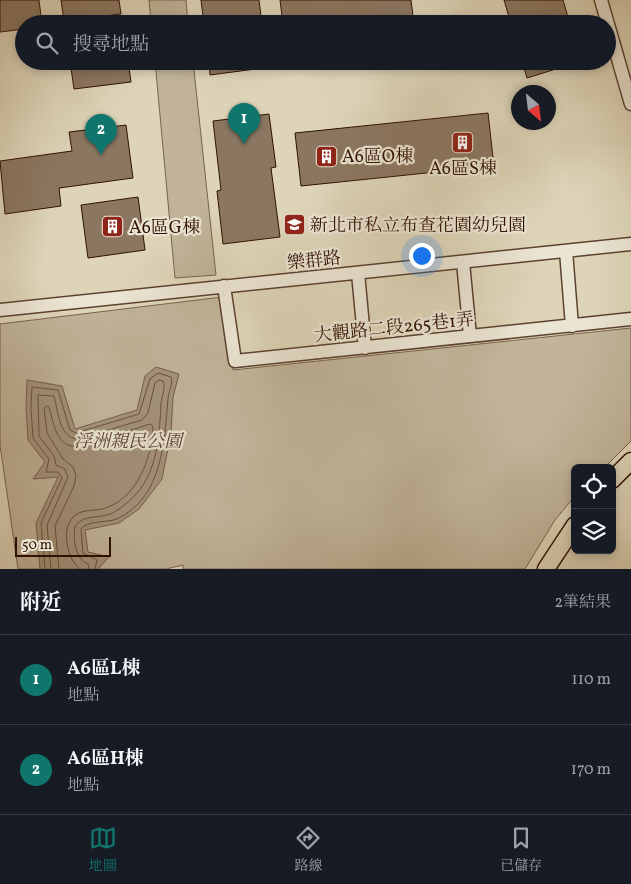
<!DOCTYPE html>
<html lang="zh-TW">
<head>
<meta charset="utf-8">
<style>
  :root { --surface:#171b24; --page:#20242c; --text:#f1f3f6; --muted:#9ea1a6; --line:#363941; --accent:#0f766e }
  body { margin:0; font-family:Vollkorn,"Noto Serif TC",serif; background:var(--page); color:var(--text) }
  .controls { position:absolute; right:15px; bottom:15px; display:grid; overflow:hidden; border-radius:8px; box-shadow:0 2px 8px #0003 }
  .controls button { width:45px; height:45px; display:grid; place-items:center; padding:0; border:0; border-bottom:1px solid var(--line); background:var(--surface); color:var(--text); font:25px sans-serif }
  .compass { position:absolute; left:511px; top:85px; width:45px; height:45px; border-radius:50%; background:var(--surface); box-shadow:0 2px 8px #0003; rotate:152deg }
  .scale { position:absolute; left:15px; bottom:12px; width:96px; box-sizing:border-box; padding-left:5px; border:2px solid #311102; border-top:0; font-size:14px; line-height:18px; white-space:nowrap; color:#311102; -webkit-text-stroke:4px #eae4d2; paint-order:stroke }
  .you { position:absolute; left:421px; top:255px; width:18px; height:18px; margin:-12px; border:4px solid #fff; border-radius:50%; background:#1a73e8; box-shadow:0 0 0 8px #1a73e833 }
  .badge { display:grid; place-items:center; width:32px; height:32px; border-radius:50%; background:var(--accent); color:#fff; font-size:16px; font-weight:700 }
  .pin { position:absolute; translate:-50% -41px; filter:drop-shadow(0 1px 2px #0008) }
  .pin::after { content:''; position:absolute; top:26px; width:18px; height:15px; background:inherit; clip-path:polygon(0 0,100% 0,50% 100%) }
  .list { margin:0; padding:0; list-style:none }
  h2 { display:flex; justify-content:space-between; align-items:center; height:65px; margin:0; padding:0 20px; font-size:21px }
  h2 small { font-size:16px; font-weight:400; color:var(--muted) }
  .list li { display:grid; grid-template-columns:32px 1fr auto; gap:15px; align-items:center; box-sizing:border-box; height:90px; padding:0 20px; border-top:1px solid var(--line) }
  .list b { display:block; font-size:19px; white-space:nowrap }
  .list p { margin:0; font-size:16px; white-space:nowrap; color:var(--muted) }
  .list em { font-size:16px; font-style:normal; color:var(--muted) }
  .icon { flex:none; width:28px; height:28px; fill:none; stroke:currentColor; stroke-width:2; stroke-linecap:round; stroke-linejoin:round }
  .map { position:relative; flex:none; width:631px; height:569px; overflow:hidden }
  .search { position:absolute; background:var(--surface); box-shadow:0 2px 8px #0003; left:15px; right:15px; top:15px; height:55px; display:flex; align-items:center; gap:12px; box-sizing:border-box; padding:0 18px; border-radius:28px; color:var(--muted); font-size:19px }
  .sheet { height:245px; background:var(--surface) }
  nav { display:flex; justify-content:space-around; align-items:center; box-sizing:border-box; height:70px; border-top:1px solid var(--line); background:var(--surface); font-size:14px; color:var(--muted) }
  nav a { display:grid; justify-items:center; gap:2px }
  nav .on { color:var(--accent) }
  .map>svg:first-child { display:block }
  .green { fill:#c1b49a; stroke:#79624e }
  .water { fill:#a3927b; stroke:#755e4b }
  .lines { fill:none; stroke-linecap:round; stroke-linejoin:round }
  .shore { stroke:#6a523e; stroke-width:1 }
  .building { fill:#8b7761; stroke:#311102 }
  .minor-casing { stroke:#5c4230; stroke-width:15 }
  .major-casing { stroke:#311102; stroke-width:19 }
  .minor { stroke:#eae4d2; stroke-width:12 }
  .major { stroke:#ded5b9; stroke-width:16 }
  .labels { text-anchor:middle; stroke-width:4.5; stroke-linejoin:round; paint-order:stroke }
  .poi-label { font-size:18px; fill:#311102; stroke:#eae4d2; text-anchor:start }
  .street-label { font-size:18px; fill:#311102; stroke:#eae4d2 }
  .park-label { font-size:18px; font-style:italic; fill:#5c4230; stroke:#eae4d2 }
</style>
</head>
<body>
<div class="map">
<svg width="631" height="569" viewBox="0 0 631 569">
  <rect width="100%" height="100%" fill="#ded5b9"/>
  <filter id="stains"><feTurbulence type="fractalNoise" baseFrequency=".004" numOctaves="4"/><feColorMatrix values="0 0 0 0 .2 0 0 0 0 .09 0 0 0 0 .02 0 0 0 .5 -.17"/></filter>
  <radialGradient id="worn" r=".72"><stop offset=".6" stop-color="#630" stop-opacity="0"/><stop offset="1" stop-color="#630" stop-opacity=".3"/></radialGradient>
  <!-- green -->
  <path class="green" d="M 149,0 L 186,0 L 188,24 L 151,24 Z
    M 155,61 L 193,61 L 216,275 L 175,278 Z
    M 222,297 L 233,370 L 631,328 L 631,441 L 604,468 L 575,468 L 575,496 L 555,520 L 525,569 L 183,569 L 183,565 L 166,569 L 18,569 L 0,445 L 0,324 Z"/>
  <!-- water -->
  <path class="water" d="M 156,367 L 179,374 L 173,397 L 171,433 L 162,479 L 139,509 L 119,523 L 85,530 L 88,552 L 109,557 L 98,569 L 40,569 L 36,523 L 58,477 L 33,479 L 45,462 L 28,440 L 26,408 L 27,380 L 62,386 L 75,429 L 137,410 L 145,376 Z"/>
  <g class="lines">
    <!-- shore -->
    <path class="shore" d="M 45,569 L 41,523 L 62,478 L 58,472 L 46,472 L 49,459 L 33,438 L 31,408 L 32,387 L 58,390 L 70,430 L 76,433 L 139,414 L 150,379 L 158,373 L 171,377 C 174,383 168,392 168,399 C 164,442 163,497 117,519 C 107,523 87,520 81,529 L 83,553 L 97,560 L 95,569
      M 51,569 L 47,525 L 68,477 L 65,469 L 56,465 L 54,456 L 39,436 L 38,395 L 54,396 C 58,410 59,439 78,439 L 142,420 L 148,413 L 155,383 L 159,380 L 163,381 C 166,387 162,396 161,403 C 159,447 156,486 116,511 C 104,520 82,513 75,527 C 73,540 75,559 88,564 L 89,569
      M 59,569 L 55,526 L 74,486 L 76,476 L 73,467 L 63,459 L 47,433 L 44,408 L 47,406 L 49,407 C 54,425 57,451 82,446 L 150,424 L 153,426 C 152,458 137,500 102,509 C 92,511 81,509 73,517 C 61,529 67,560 80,569"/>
  </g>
  <!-- building -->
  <path class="building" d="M 0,0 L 39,0 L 42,24 L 24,24 L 24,29 L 0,32 Z
    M 61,0 L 119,0 L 121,14 L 64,21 Z
    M 201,0 L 259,0 L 262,24 L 204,24 Z
    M 280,0 L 411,0 L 414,24 L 283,24 Z
    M 504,0 L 563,0 L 570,24 L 511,24 Z
    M 70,61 L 128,61 L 131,82 L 74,89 Z
    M 209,61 L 263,61 L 263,68 L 210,75 Z
    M 522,61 L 572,61 L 572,64 L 527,78 Z
    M 488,113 L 494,166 L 301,186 L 295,133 Z
    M 269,114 L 276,167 L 271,168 L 280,237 L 223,244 L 217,191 L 221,190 L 213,121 Z
    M 126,125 L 133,178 L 59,188 L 61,206 L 5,214 L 0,161 L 72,151 L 69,132 Z
    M 138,197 L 145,250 L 88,258 L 81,205 Z"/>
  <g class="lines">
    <defs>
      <path id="minor" d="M 601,0 L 631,104
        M 566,251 L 572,326
        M 463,262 L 470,336
        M 358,273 L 365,348
        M 224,286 L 235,361 L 631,319
        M 0,310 L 631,244"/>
      <path id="major" d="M 612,480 L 631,461
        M 546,569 L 575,525"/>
    </defs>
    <!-- minor casing -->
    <use href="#minor" class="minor-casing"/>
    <!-- major casing -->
    <use href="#major" class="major-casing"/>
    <!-- minor -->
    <use href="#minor" class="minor"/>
    <!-- major -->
    <use href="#major" class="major"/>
  </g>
  <!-- icons -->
  <defs>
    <symbol id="building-square" viewBox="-11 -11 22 22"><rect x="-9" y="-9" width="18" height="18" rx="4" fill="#8f2418" stroke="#eae4d2"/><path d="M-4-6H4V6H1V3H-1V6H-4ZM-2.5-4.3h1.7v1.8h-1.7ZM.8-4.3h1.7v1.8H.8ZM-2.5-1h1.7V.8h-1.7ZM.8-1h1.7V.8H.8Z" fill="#fff"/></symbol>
    <symbol id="school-square" viewBox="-11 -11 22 22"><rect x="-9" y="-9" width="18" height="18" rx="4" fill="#8f2418" stroke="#eae4d2"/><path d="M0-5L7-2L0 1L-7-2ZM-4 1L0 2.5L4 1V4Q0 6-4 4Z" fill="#fff"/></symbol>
  </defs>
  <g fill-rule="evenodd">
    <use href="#building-square" x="450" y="130" width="25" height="25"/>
    <use href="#building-square" x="314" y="144" width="25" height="25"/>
    <use href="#school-square" x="282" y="212" width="25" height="25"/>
    <use href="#building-square" x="100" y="214" width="25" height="25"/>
  </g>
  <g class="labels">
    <!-- poi labels -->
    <g class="poi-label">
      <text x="342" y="162">A6區O棟</text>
      <text x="463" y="174" text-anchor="middle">A6區S棟</text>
      <text x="310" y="231">新北市私立布查花園幼兒園</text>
      <text x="129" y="233">A6區G棟</text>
    </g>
    <!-- street labels -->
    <g class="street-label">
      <text transform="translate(314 260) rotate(-6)" y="6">樂群路</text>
      <text transform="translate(394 327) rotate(-6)" y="6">大觀路二段265巷1弄</text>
    </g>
    <!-- park labels -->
    <g class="park-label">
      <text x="128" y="447">浮洲親民公園</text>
    </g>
  </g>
  <rect width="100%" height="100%" filter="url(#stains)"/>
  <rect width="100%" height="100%" fill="url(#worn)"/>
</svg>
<div class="controls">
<button><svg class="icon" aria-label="locate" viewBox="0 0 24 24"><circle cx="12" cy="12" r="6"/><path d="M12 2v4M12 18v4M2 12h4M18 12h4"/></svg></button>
<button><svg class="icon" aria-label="layers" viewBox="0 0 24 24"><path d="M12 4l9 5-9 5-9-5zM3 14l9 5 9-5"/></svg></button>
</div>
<svg class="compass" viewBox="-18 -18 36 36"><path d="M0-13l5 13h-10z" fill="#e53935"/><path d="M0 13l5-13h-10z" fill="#9ea1a6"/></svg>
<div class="scale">50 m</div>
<div class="you"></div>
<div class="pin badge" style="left:244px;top:144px">1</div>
<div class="pin badge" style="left:101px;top:155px">2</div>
<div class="search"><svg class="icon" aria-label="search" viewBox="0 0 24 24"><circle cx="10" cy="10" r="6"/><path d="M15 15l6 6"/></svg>搜尋地點</div>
</div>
<section class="sheet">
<h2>附近<small>2筆結果</small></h2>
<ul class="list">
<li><span class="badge">1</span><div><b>A6區L棟</b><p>地點</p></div><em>110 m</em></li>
<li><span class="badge">2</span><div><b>A6區H棟</b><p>地點</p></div><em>170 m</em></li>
</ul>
</section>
<nav>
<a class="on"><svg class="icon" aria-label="map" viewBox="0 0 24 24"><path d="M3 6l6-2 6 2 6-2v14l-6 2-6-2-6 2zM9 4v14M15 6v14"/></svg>地圖</a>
<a><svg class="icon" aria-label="directions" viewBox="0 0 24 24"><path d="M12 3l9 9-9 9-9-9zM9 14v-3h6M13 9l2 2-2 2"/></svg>路線</a>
<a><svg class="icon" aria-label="saved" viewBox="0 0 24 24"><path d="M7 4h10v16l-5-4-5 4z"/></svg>已儲存</a>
</nav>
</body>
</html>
